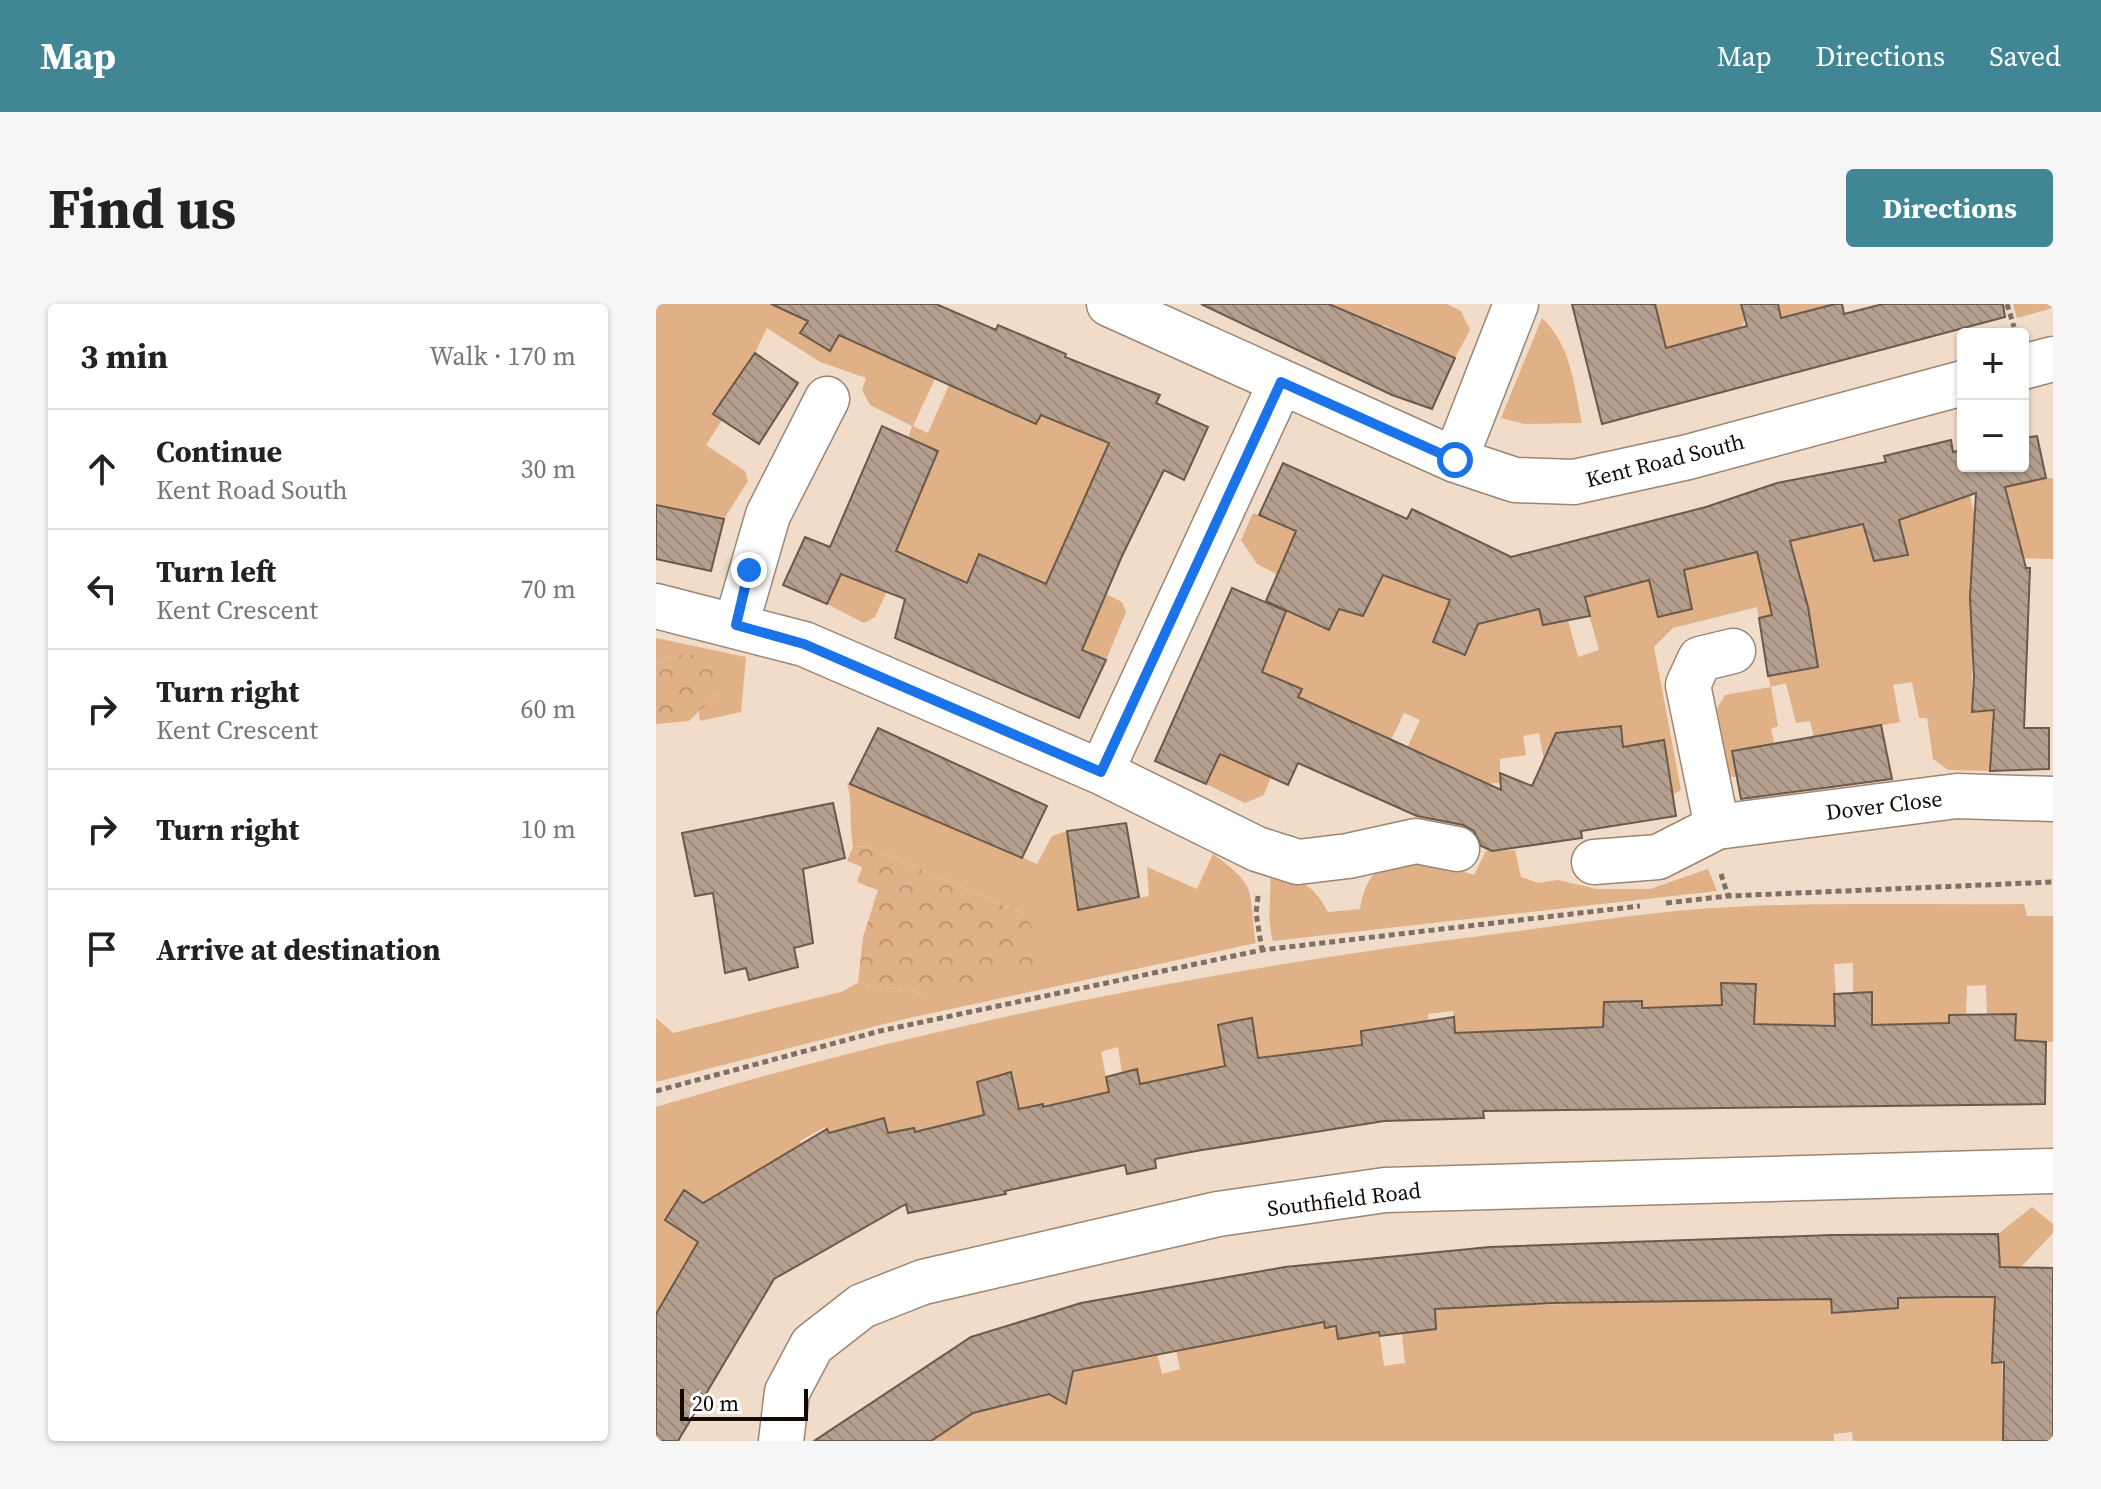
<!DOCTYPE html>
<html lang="en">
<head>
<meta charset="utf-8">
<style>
  :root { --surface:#fff; --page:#f6f6f6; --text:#222; --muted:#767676; --line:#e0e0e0; --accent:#418694 }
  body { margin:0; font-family:"Source Serif 4",serif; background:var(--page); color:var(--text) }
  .controls { position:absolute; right:24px; top:24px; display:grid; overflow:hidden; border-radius:8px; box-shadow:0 2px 6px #0004 }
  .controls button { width:72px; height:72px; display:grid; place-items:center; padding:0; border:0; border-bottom:2px solid var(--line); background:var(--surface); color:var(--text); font:40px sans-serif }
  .scale { position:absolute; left:24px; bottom:20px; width:128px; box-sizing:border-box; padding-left:8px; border:4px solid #110a05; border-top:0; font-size:22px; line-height:28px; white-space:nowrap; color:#110a05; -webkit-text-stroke:6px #fff; paint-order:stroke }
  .stop { position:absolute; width:24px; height:24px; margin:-18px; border:6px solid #1a73e8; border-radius:50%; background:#fff }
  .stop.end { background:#1a73e8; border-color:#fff; box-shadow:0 2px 8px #0008 }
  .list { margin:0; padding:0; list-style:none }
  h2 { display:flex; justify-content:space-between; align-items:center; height:104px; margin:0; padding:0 32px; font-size:34px }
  h2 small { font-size:26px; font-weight:400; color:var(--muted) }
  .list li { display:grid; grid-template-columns:52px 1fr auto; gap:24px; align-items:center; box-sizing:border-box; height:120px; padding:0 32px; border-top:2px solid var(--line) }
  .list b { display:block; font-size:30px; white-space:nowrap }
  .list p { margin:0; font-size:26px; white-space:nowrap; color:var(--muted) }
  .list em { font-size:26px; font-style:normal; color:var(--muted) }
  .icon { flex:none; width:44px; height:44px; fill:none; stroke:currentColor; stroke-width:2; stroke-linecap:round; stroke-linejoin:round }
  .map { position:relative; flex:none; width:1397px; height:1137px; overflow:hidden; border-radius:8px }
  header { display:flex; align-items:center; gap:48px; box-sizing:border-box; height:112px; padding:0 40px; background:var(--accent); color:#fff }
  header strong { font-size:38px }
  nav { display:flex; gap:44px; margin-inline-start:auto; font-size:28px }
  .intro { display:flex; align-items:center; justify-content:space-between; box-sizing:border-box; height:192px; padding:0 48px }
  h1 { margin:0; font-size:56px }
  .button { padding:20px 36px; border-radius:8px; background:var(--accent); color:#fff; font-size:28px; font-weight:700 }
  main { display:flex; gap:48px; padding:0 48px }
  aside { flex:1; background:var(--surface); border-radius:8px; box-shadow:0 2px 6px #0004 }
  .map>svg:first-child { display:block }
  .green { fill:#e0b087; fill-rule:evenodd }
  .forest { fill:url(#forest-crowns) }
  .building { fill:url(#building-back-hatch); stroke:#6b5949; stroke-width:2 }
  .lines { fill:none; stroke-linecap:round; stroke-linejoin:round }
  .minor-casing { stroke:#9a8675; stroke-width:47 }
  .path { stroke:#7e7065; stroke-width:5; stroke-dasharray:6 4; stroke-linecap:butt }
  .minor { stroke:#fff; stroke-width:44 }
  .route { stroke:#1a73e8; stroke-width:10 }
  .labels { text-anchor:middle; stroke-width:8; stroke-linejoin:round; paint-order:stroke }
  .street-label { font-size:22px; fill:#110a05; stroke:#fff }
</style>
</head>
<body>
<header>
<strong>Map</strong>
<nav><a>Map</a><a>Directions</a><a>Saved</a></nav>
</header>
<div class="intro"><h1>Find us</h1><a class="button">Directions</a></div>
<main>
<aside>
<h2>3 min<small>Walk · 170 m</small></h2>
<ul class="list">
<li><svg class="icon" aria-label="ahead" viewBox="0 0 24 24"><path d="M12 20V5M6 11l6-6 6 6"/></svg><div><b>Continue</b><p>Kent Road South</p></div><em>30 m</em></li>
<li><svg class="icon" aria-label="left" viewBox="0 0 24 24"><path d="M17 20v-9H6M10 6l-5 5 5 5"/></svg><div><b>Turn left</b><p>Kent Crescent</p></div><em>70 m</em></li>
<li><svg class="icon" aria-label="right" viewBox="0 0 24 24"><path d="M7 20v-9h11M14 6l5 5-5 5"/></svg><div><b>Turn right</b><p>Kent Crescent</p></div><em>60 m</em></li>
<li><svg class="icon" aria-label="right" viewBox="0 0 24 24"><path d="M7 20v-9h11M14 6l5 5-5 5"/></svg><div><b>Turn right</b></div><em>10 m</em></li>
<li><svg class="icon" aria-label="arrive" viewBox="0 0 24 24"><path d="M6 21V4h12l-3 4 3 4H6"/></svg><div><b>Arrive at destination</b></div></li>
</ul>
</aside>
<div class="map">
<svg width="1397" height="1137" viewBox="0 0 1397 1137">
  <defs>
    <pattern id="forest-crowns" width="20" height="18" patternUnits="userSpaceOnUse" patternTransform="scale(2)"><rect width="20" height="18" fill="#e0b087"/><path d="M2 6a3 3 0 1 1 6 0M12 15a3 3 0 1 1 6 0" fill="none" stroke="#bf9673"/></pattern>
    <pattern id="building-back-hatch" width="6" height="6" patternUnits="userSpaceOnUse" patternTransform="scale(2)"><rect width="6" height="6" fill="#b5a08f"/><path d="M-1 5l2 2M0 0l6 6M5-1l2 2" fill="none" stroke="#9b887a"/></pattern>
  </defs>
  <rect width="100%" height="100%" fill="#f1dbc9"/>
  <!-- green -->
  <path class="green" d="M 0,0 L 161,0 L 144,29 L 174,47 L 191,18 L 236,55 L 275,73 L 287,50 L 346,105 L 380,120 L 390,99 L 421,126 L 478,150 L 428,197 L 450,290 L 466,298 L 470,308 L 450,356 L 416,342 L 323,251 L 306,290 L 266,259 L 248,251 L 219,313 L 208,319 L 171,300 L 194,251 L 257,207 L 282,148 L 252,134 L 256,122 L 214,101 L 206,86 L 210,74 L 164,58 L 111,24 L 99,49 L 57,109 L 66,116 L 50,141 L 89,167 L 92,177 L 68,215 L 0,201 ZM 283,66 L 297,72 L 272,129 L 257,122 Z
    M 673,0 L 791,0 L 805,7 L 814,26 L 799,54 L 727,21 L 720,31 Z
    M 999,0 L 1085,0 L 1089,15 L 1085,24 L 1009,45 Z
    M 1122,0 L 1179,0 L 1124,15 Z
    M 1357,0 L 1397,0 L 1397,4 L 1361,14 Z
    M 886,14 C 915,41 918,81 926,119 L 869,120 L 845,114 Z
    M 1389,174 L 1397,174 L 1397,255 L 1349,254 L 1316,262 L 1316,407 L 1339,406 L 1334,467 L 1292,466 L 1277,455 L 1271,414 L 1263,414 L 1256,378 L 1237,381 L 1244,418 L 1158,434 L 1154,417 L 1140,419 L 1130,379 L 1115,383 L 1122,422 L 1115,425 L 1118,438 L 1076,447 L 1081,473 L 1073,473 L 1061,405 L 1069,391 L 1115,383 L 1112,372 L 1152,303 L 1103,314 L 1101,303 L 1017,324 L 998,343 L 1025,486 L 1016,491 L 1008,436 L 967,443 L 964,422 L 931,426 L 933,468 L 890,468 L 883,429 L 867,432 L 870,451 L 844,455 L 844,479 L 826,480 L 751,444 L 764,416 L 748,409 L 735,436 L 621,456 L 608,491 L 589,499 L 550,480 L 630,307 L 673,326 L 684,303 L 601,260 L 585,236 L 597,209 L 641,227 L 700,309 L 708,311 L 728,268 L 795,293 L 777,337 L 809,350 L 827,306 L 883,305 L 888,321 L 912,316 L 922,353 L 943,346 L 928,293 L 994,276 L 1002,313 L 1035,305 L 1027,266 L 1101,248 L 1112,289 L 1146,280 L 1135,237 L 1208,220 L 1218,257 L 1251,250 L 1242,209 L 1282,202 L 1314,192 L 1324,233 L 1359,223 L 1350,183 Z
    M 0,334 L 90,353 L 85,408 L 44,417 L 43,407 L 65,386 L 24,351 L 0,359 Z
    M 195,478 L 381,560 L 396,532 L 411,527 L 423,606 L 493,592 L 491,563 L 541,585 L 557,550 C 605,585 591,585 600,639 L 244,716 L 0,778 L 0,714 L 17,729 L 185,688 L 202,679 L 273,690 L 368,610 L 212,542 L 197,543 C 193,520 197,501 191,479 Z
    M 859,546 L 865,573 L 882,579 L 902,576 L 941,585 L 994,585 L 1052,565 L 1061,587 L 617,637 C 610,614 616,592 614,569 C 643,574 658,581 672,608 L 704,605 C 715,536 771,556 818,571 L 830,547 Z
    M 1368,600 L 1371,612 L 1397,612 L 1397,738 L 1359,736 L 1360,710 L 1331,710 L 1330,681 L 1311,682 L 1310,711 L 1293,712 L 1293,741 L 1216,721 L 1216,688 L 1197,689 L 1197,659 L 1178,660 L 1182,722 L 1097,726 L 1100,681 L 1066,679 L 1066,719 L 1003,703 L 986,704 L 986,697 L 948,697 L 947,726 L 887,747 L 886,725 L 859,726 L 858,754 L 845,754 L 843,727 L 799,729 L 797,707 L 772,710 L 774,755 L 706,741 L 602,759 L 579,717 L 562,721 L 569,758 L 564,763 L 489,800 L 481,765 L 466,769 L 462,743 L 445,748 L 455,797 L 391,820 L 386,800 L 363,805 L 355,769 L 328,811 L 263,845 L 257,824 L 232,829 L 228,814 L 217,817 L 225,853 L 205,893 L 169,823 L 144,837 L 164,877 L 123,854 L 92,872 L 114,911 L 61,908 L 27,886 L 9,915 L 42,938 L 0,1010 L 0,803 C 273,721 550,666 832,631 C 913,621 993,607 1075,603 C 1172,598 1270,601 1368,600 Z
    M 1376,903 L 1397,920 L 1397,929 L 1364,964 L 1337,1032 L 1336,1059 L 1346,1058 L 1347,1137 L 1197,1137 L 1196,1128 L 1178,1130 L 1178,1137 L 259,1137 L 325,1103 L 393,1090 L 402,1095 L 412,1091 L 410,1067 L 501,1049 L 506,1070 L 524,1065 L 520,1045 L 668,1017 L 669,1024 L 723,1028 L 728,1062 L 749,1059 L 746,1030 L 780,1025 L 778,1003 L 1175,994 L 1177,1009 L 1213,1007 L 1213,995 L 1325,993 L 1344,965 L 1342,930 Z"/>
  <!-- forest -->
  <path class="forest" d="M 24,351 L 49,351 L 65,386 L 33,417 L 0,420 L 0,359 Z
    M 212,542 L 368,610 L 384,636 L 380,663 L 273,690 L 202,679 L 207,633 L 222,586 L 201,578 L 206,563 L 191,557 L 197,543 Z"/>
  <!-- building -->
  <path class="building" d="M 115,0 L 280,0 L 340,26 L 342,21 L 410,50 L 409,53 L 504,91 L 500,99 L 552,123 L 528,176 L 508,166 L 466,252 L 426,346 L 450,356 L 423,414 L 239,334 L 249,295 L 185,270 L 171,300 L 127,281 L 149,233 L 174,243 L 226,122 L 282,147 L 240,247 L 311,279 L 323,250 L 390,280 L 453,139 L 385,111 L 380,120 L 183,31 L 174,47 L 144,29 L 152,17 Z
    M 545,0 L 673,0 L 799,54 L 776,105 L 736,91 Z
    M 916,0 L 999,0 L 1010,44 L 1091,22 L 1085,0 L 1122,0 L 1125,14 L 1179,0 L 1186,0 L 1188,10 L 1227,0 L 1347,0 L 1349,13 L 946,120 Z
    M 99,49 L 142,79 L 103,140 L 57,110 Z
    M 1381,132 L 1390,174 L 1349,183 L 1370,264 L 1374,264 L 1368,424 L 1393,424 L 1393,465 L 1334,467 L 1338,406 L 1316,408 L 1318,373 L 1314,294 L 1320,189 L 1243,216 L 1252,251 L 1218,257 L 1207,220 L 1134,237 L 1152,303 L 1162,363 L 1112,372 L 1103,314 L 1116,311 L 1101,248 L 1028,266 L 1036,305 L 1002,313 L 993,276 L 929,293 L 934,312 L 887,321 L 883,305 L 822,320 L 809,351 L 777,338 L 794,296 L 727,271 L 707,312 L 683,305 L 673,326 L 610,297 L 640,227 L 603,211 L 627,159 L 751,215 L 756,205 L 855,253 L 1050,203 L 1121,179 L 1230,158 L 1228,152 L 1295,136 L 1297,148 L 1307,146 L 1307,162 L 1367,162 L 1367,134 Z
    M 0,201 L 68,215 L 55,267 L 0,255 Z
    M 576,284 L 630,307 L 606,368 L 646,385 L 642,393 L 845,486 L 844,469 L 876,482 L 900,429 L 965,422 L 967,443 L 1008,436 L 1020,512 L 925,527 L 926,534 L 836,547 L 825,542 L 818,527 L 807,521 L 761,512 L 642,459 L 632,481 L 564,450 L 550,480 L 499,457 Z
    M 1225,421 L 1236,475 L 1085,495 L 1076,447 Z
    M 222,424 L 391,502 L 366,554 L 194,480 Z
    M 177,499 L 189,554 L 147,565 L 157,639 L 138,644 L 142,663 L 93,676 L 90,664 L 69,669 L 57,589 L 39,592 L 26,529 Z
    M 470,519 L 483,593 L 422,606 L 411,527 Z
    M 1065,679 L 1100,680 L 1098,720 L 1179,722 L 1178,690 L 1216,688 L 1216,721 L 1293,719 L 1293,711 L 1360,710 L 1359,736 L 1390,738 L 1389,800 L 827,807 L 828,814 L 728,817 L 540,847 L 499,855 L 500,864 L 471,870 L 469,861 L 349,887 L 350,890 L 252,909 L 250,900 L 118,975 L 22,1137 L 0,1137 L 0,1010 L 42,938 L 9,916 L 28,886 L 47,899 L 171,825 L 173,829 L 228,814 L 232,829 L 258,824 L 259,828 L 328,811 L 321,778 L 355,768 L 363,805 L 387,800 L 387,803 L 453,788 L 450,773 L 481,765 L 484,780 L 569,762 L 562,721 L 579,717 L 596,714 L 602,754 L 706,741 L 705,727 L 798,713 L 799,729 L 947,723 L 948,698 L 986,697 L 986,704 L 1066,701 Z
    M 1342,930 L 1344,963 L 1397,964 L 1397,1137 L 1347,1137 L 1348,1058 L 1336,1059 L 1339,993 L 1290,993 L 1242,994 L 1242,1004 L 1176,1009 L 1175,995 L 896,999 L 779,1005 L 780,1025 L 724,1032 L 723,1028 L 682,1035 L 680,1022 L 669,1024 L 668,1018 L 417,1067 L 410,1100 L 393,1090 L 317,1109 L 275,1137 L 158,1137 L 315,1033 L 425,999 L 629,963 L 834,943 L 1176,931 Z"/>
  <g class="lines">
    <defs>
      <path id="minor" d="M 453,0 L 799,156 L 859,176 L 918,178 L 1032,153 L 1307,79
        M 1367,63 L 1397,55
        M 799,156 L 860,0
        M 0,302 L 148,340 L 445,468 L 601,545 L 642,558 L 692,552 L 760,537 L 801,545
        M 80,321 L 112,211 L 171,95
        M 445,468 L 625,78
        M 1061,523 L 1032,381 L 1044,355 L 1077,347
        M 938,558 L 1002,553 L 1061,523 L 1301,492 L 1397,495
        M 125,1137 L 131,1088 L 156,1041 L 206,1002 L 267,978 L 562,910 L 729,886 L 1397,867"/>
    </defs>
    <!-- minor casing -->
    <use href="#minor" class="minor-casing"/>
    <!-- path -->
    <path class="path" d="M 1351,0 L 1358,23
      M 1065,570 L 1072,592
      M 602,592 L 600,609 L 606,646
      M 1010,599 L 1072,592 L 1397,578
      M 0,787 L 224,727 L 606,646 L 984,602"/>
    <!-- minor -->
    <use href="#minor" class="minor"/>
  </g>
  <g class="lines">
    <!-- route -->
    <path class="route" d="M 93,266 L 80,321 L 148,340 L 445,468 L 625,78 L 799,156"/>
  </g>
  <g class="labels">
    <!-- street labels -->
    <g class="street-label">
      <text transform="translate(1009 156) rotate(-14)" y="8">Kent Road South</text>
      <text transform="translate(1228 501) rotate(-7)" y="8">Dover Close</text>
      <text transform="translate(688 895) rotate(-7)" y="8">Southfield Road</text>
    </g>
  </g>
</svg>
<div class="controls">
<button>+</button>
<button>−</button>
</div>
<div class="scale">20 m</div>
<div class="stop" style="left:799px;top:156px"></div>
<div class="stop end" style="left:93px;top:266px"></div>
</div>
</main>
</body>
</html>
